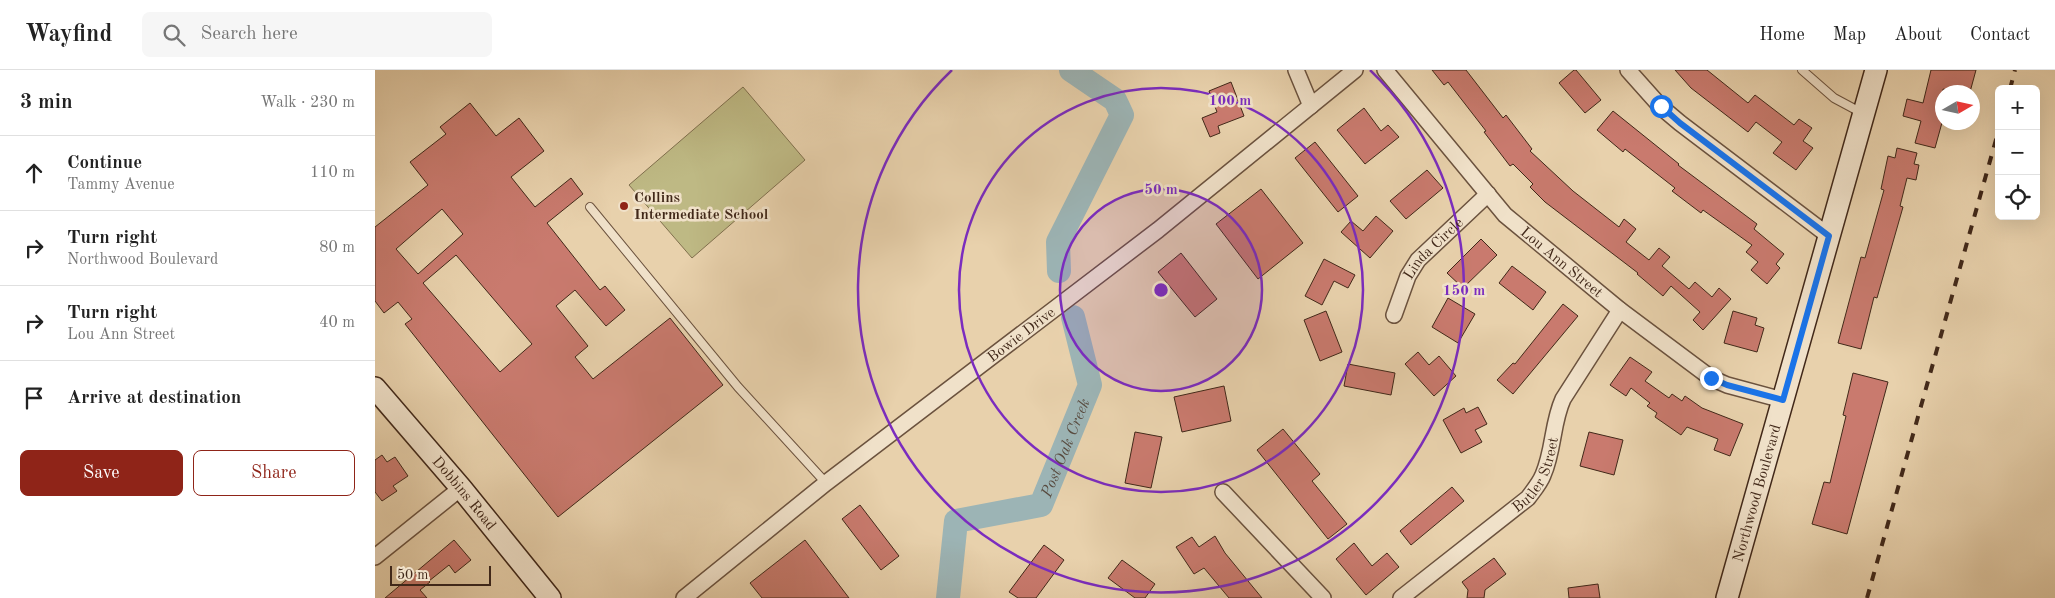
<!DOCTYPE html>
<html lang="en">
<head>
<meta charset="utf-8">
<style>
  :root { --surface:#fff; --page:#f6f6f6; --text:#222; --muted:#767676; --line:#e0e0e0; --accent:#8f2418 }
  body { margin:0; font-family:"Old Standard TT",serif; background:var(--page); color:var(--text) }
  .controls { position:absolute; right:15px; top:15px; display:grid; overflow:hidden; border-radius:8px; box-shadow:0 5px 20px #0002 }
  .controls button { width:45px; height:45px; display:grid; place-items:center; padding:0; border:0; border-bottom:1px solid var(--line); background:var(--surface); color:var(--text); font:25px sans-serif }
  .compass { position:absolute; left:1560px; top:15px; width:45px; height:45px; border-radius:50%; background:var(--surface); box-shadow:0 5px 20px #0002; rotate:81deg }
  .scale { position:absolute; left:15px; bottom:12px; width:101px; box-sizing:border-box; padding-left:5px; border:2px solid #412819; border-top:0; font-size:14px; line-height:18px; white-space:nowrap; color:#412819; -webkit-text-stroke:4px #f0e1c9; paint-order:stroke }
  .stop { position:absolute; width:15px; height:15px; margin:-11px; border:4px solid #1a73e8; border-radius:50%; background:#fff }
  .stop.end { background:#1a73e8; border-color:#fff; box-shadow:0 1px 5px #0008 }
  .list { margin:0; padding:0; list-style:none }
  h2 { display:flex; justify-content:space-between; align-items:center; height:65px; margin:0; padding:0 20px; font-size:21px }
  h2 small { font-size:16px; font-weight:400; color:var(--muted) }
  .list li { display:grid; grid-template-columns:32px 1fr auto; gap:15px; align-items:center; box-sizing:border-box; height:75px; padding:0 20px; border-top:1px solid var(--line) }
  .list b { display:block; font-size:19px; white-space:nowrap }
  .list p { margin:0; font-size:16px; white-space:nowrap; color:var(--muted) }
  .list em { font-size:16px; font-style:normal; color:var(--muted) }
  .actions { display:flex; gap:10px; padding:15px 20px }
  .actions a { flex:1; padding:11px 0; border:1px solid var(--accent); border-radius:8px; text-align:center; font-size:18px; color:var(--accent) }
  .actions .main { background:var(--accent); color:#fff }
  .icon { flex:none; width:28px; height:28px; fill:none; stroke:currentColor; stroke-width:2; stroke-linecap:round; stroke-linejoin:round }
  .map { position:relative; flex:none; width:1680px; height:528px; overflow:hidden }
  header { display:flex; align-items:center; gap:30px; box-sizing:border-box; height:70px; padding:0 25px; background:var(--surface); border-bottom:1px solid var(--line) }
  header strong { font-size:24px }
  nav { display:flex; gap:28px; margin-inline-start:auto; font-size:18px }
  .search { width:350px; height:45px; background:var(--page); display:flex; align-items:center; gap:12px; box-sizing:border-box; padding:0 18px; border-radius:8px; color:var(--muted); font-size:19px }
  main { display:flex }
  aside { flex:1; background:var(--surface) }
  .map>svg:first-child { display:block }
  .green { fill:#beb984; stroke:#80704e }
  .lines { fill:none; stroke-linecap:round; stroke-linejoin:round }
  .river { stroke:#9cb4b5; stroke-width:24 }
  .building { fill:#c97a6e; stroke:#412819; fill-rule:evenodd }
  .lane-casing { stroke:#6b523e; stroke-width:10 }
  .street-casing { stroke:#6b523e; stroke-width:18 }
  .secondary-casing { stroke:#412819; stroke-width:24 }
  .lane { stroke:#f0e1c9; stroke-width:8 }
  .street { stroke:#f0e1c9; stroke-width:15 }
  .secondary { stroke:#f0e1c9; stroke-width:21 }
  .rail { stroke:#412819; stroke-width:4; stroke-dasharray:9 9; stroke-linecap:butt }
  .route { stroke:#1a73e8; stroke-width:6 }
  .ring { fill:none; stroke:#7b2cbf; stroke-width:2.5 }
  .poi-dot { fill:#8f2418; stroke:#f0e1c9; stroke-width:2 }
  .labels { text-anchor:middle; stroke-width:5; stroke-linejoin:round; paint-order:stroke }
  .poi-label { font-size:15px; font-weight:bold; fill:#412819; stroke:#f0e1c9; text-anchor:start }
  .street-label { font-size:15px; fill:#412819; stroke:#f0e1c9 }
  .water-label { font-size:16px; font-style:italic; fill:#584b40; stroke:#f0e1c9 }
  .centre { fill:#7b2cbf; stroke:#f0e1c9; stroke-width:2.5 }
  .ring-label { font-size:15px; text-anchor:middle; font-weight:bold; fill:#7b2cbf; stroke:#f0e1c9; stroke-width:5; stroke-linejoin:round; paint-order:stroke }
</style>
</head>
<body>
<header>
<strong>Wayfind</strong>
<div class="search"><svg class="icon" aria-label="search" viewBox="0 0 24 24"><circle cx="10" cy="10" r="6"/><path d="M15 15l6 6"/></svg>Search here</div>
<nav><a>Home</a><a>Map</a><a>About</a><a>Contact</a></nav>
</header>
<main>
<aside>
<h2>3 min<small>Walk · 230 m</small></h2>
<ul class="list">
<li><svg class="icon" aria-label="ahead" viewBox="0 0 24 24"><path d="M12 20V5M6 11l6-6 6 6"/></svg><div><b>Continue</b><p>Tammy Avenue</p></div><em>110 m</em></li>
<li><svg class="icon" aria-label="right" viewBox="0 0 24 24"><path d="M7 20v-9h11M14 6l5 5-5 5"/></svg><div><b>Turn right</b><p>Northwood Boulevard</p></div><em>80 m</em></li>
<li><svg class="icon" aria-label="right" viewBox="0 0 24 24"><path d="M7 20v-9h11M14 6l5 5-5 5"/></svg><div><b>Turn right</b><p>Lou Ann Street</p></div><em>40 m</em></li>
<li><svg class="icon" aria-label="arrive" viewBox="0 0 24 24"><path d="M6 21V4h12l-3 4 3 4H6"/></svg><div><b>Arrive at destination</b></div></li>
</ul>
<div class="actions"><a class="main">Save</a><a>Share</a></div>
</aside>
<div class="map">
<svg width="1680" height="528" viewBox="0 0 1680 528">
  <rect width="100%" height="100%" fill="#e8d1ac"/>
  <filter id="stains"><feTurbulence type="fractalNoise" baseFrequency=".004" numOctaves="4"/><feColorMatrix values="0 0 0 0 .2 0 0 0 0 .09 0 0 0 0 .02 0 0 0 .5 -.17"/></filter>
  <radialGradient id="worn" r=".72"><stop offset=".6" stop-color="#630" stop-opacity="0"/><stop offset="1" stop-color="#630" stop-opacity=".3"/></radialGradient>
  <!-- green -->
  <path class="green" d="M 368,17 L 430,90 L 317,188 L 254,115 Z"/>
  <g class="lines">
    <!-- river -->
    <g class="river">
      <path d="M 684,201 L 683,172 L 747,45 L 740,30 L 696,0"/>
      <path id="s1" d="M 573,528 L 581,451 L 666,435 L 715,315 L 698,247"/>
    </g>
  </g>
  <!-- building -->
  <path class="building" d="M 1057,0 L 1091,0 L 1128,48 L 1131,45 L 1157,79 L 1155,81 L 1198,121 L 1244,157 L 1249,149 L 1261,159 L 1251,172 L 1274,190 L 1284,178 L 1295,187 L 1287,196 L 1314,219 L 1320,212 L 1337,227 L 1344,218 L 1356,229 L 1328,260 L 1318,250 L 1325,242 L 1296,216 L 1288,226 L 1262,204 L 1263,203 L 1170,132 L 1155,117 L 1158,114 L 1138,94 L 1135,96 L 1109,62 L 1111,61 L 1073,12 L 1069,15 Z
    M 1199,0 L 1201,0 L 1226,30 L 1210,43 L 1184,13 Z
    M 1300,0 L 1332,0 L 1373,33 L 1380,25 L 1419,55 L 1424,49 L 1437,58 L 1428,71 L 1438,78 L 1421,100 L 1398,83 L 1407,72 L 1381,52 L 1373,62 L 1316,18 Z
    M 1556,0 L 1601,0 L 1595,22 L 1581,22 L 1568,19 L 1568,49 L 1560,78 L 1540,73 L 1546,51 L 1528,46 L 1532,29 L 1548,33 Z
    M 856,12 L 869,46 L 843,56 L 845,63 L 835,67 L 827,48 L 842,42 L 834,21 Z
    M 95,33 L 121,66 L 144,48 L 169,81 L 136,107 L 160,137 L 196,108 L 208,124 L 172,153 L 225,220 L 230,216 L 250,240 L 231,256 L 200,220 L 181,236 L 213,276 L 200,287 L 218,309 L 295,248 L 348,315 L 183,447 L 30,254 L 37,249 L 23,232 L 9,243 L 0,231 L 0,157 L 53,115 L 35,92 L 71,64 L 65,57 ZM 67,139 L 88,164 L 43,204 L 21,179 ZM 81,185 L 157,274 L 125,302 L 48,213 Z
    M 989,38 L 1006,61 L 1013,55 L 1024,67 L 990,94 L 962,60 Z
    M 1238,41 L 1304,94 L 1303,95 L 1382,154 L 1379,159 L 1409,184 L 1401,194 L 1405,198 L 1392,214 L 1376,200 L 1383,192 L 1371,182 L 1377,175 L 1328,140 L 1326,143 L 1297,121 L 1300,118 L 1250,79 L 1248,82 L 1222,60 Z
    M 940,72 L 983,126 L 963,142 L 920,88 Z
    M 1522,78 L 1542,83 L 1539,94 L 1544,95 L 1541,110 L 1532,108 L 1525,136 L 1528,137 L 1502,228 L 1499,227 L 1486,279 L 1463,273 L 1486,187 L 1490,188 L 1509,120 L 1506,119 L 1513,86 L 1520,88 Z
    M 1052,100 L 1068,118 L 1031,149 L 1015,131 Z
    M 886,119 L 928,173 L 883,209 L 841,154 Z
    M 1001,146 L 1018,161 L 995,188 L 966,162 L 976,151 L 988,161 Z
    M 1106,169 L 1122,185 L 1088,218 L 1072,203 Z
    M 806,183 L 842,229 L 820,247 L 783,202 Z
    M 949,189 L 980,205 L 973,218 L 959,211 L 947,235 L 930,226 Z
    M 1137,196 L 1171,222 L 1158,240 L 1124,213 Z
    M 1073,228 L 1100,244 L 1083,273 L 1057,257 Z
    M 1188,234 L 1203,246 L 1138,324 L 1122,310 L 1138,293 L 1140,294 Z
    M 951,241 L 967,282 L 945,291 L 929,250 Z
    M 1358,241 L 1382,248 L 1380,255 L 1389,258 L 1382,282 L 1349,273 Z
    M 1043,282 L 1054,295 L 1064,286 L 1081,306 L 1059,326 L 1030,294 Z
    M 1255,287 L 1277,302 L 1270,311 L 1294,328 L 1297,324 L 1307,331 L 1310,326 L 1327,338 L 1368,354 L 1355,386 L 1339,380 L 1343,369 L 1312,357 L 1306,365 L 1280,347 L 1282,343 L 1272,336 L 1275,333 L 1256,318 L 1251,326 L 1235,315 Z
    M 973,294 L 1020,303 L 1016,325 L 969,316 Z
    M 1478,303 L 1513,312 L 1472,464 L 1437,454 L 1449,412 L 1455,413 L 1471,346 L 1468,345 Z
    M 849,316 L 856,351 L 807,362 L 799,327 Z
    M 1103,337 L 1112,354 L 1100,360 L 1107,372 L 1086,383 L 1068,350 L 1089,338 L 1091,343 Z
    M 908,359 L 945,404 L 937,411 L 972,454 L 953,469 L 882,380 Z
    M 760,362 L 787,367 L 776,418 L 750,413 Z
    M 1214,362 L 1248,370 L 1239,405 L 1205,396 Z
    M 7,385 L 12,392 L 20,387 L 33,406 L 18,416 L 22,421 L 7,431 L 0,422 L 0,390 Z
    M 1077,417 L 1089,431 L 1036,475 L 1025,461 Z
    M 485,435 L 524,486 L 506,500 L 467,449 Z
    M 840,466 L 850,483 L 887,528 L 854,528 L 829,498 L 819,504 L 801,477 L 817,467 L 824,477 Z
    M 79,470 L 96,490 L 80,503 L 74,495 L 54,511 L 55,512 L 45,520 L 52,528 L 10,528 Z
    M 430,470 L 474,528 L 387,528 L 375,513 Z
    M 979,473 L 997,496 L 1012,483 L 1024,497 L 991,525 L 961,489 Z
    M 669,475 L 689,490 L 661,528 L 643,528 L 634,522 Z
    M 1119,488 L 1131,504 L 1110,520 L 1109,528 L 1092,528 L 1093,520 L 1087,512 Z
    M 747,490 L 780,514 L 770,528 L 760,528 L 733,508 Z
    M 1223,514 L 1225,528 L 1194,528 L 1193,518 Z"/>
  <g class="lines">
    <defs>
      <path id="lane" d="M 1427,0 L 1459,28 L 1487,43
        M 215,137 L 363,317 L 451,413"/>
      <g id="street">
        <path d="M 921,0 L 936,36"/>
        <path id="s2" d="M 1010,0 L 1130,145 L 1245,240 L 1336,308 L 1352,315 L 1408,330"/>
        <path d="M 1253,0 L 1286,37 L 1305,53 L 1454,166"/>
        <path id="s3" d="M 1019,245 L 1033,206 L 1043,190 L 1113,124"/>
        <path d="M 848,422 L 948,528"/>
        <path d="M 0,487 L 86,418"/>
        <path id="s4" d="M 309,528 L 451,413 L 783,160 L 980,0"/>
        <path id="s5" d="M 1026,528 L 1153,428 C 1158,421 1165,413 1168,405 C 1179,380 1177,353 1188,329 L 1245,240"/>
      </g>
      <g id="secondary">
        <path id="s6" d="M 0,318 L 86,418 L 175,528"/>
        <path id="s7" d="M 1352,528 L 1501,0"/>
      </g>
    </defs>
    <!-- lane casing -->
    <use href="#lane" class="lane-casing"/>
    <!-- street casing -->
    <use href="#street" class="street-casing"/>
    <!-- secondary casing -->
    <use href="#secondary" class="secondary-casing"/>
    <!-- lane -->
    <use href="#lane" class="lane"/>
    <!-- street -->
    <use href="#street" class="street"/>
    <!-- secondary -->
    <use href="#secondary" class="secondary"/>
    <!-- rail -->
    <path class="rail" d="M 1635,19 L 1640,0
      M 1492,528 L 1624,59"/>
  </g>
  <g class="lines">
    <!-- route -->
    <path class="route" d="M 1286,36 L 1305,53 L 1454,166 L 1408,330 L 1352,315 L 1336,308"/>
  </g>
  <!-- distance rings -->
  <circle cx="786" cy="220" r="101" fill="#7b2cbf" fill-opacity=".12"/>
  <g class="ring">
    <circle cx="786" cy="220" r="101"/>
    <circle cx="786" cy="220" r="202"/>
    <path d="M995 0A303 303 0 1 1 577 0"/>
  </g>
  <!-- markers -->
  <circle class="poi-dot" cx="249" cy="136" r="5"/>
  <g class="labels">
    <!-- poi labels -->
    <g class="poi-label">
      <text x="259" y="132">Collins<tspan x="259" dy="17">Intermediate School</tspan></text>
    </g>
    <!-- street labels -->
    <g class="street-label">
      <text dy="5" stroke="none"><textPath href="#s3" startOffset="79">Linda Circle</textPath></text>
      <text dy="5" stroke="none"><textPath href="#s2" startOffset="262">Lou Ann Street</textPath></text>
      <text dy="5" stroke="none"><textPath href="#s4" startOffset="428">Bowie Drive</textPath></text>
      <text dy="5" stroke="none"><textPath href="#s5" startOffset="186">Butler Street</textPath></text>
      <text dy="5" stroke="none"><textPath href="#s6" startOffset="138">Dobbins Road</textPath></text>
      <text dy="5" stroke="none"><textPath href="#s7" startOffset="109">Northwood Boulevard</textPath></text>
    </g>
    <!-- water labels -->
    <g class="water-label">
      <text dy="6" stroke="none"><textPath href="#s1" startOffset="226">Post Oak Creek</textPath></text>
    </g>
  </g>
  <circle cx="786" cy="220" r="8" class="centre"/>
  <g class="ring-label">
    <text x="855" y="35">100 m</text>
    <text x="786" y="124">50 m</text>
    <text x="1089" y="225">150 m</text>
  </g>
  <rect width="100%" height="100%" filter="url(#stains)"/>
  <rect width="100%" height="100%" fill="url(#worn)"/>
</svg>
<div class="controls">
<button>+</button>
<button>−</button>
<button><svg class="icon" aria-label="locate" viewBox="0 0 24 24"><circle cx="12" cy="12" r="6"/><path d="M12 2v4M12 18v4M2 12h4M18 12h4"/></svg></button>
</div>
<svg class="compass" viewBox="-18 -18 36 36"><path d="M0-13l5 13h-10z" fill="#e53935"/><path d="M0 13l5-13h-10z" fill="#767676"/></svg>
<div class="scale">50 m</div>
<div class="stop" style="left:1286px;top:36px"></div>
<div class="stop end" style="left:1336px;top:308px"></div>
</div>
</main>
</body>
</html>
